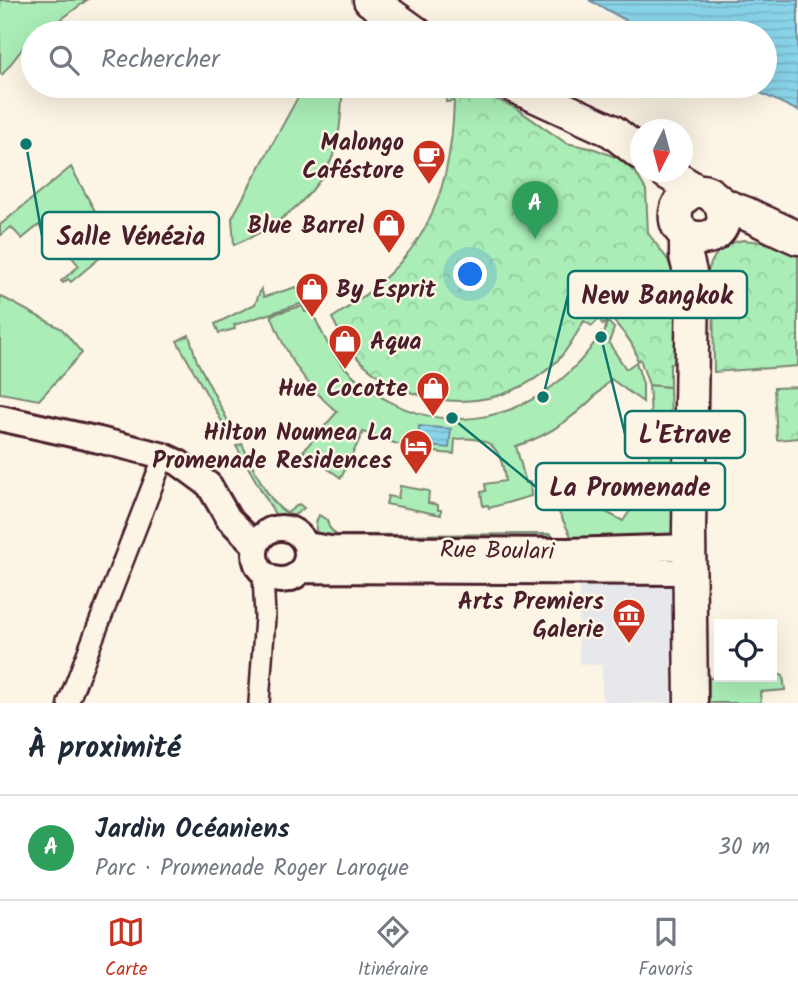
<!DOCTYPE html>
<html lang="fr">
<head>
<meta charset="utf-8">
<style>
  :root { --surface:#fff; --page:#f2f2f3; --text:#1f2937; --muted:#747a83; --line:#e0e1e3; --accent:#c8321e }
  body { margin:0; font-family:Kalam,sans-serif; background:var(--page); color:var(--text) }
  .controls { position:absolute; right:21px; bottom:21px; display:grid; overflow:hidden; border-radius:0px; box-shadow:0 7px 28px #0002 }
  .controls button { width:63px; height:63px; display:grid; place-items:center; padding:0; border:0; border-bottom:2px solid var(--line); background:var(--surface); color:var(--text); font:35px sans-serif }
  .compass { position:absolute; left:630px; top:119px; width:63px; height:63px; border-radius:50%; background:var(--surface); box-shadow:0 7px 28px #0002; rotate:186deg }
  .you { position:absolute; left:471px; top:275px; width:24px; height:24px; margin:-18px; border:5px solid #fff; border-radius:50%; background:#1a73e8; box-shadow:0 0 0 10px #1a73e833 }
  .badge { display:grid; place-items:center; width:46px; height:46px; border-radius:50%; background:var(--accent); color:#fff; font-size:23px; font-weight:700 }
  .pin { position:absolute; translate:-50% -58px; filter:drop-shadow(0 2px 4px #0008) }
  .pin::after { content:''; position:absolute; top:37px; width:24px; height:21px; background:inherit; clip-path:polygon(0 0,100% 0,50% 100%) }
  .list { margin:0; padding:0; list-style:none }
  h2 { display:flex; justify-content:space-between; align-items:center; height:91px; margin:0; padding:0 28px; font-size:30px }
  h2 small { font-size:23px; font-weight:400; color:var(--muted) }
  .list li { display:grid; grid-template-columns:46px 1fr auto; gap:21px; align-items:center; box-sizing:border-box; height:105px; padding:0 28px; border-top:2px solid var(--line) }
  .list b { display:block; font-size:26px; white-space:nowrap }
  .list p { margin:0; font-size:23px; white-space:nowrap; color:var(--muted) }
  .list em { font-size:23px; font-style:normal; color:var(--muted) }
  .icon { flex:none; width:38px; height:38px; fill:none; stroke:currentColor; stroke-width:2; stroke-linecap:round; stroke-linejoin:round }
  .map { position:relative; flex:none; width:798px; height:703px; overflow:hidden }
  .search { position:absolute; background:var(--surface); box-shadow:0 7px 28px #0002; left:21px; right:21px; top:21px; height:77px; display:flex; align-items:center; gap:18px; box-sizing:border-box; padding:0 24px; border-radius:38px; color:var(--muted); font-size:26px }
  .sheet { height:196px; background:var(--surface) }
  nav { display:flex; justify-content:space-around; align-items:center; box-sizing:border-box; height:98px; border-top:2px solid var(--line); background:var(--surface); font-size:19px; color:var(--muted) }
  nav a { display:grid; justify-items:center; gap:4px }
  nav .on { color:var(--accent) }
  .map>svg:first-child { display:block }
  .built { fill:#e7e8eb }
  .green { fill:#aaedb7; stroke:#7a8671; stroke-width:2 }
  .park { fill:url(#park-crowns); stroke:#7a8671; stroke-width:2 }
  .water { fill:url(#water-rules); stroke:#708c9d; stroke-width:2 }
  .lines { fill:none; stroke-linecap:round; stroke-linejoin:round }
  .minor-casing { stroke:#4a1f2b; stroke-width:24 }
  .tertiary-casing { stroke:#4a1f2b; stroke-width:30 }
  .primary-casing { stroke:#4a1f2b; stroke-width:37 }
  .minor { stroke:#fcf5e5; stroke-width:19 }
  .tertiary { stroke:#fcf5e5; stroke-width:24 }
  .primary { stroke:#fcf5e5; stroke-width:32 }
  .labels { text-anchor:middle; stroke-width:5; stroke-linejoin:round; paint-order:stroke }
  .poi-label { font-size:24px; font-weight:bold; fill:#4a1f2b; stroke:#fcf5e5; text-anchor:end }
  .street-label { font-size:24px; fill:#4a1f2b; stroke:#fcf5e5 }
  .leader { fill:none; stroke:#0f766e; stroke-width:2.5 }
  .callout-dot { fill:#0f766e; stroke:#fcf5e5; stroke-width:2.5 }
  .callout { fill:#fcf5e5; stroke:#0f766e; stroke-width:2.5 }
  .callout-label { font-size:26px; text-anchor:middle; font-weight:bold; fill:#4a1f2b }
</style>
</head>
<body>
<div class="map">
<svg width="798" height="703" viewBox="0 0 798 703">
  <defs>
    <pattern id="park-crowns" width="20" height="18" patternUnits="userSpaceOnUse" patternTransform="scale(1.75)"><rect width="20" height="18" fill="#aaedb7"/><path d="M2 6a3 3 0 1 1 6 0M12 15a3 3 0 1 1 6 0" fill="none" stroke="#94cb9e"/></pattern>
    <pattern id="water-rules" width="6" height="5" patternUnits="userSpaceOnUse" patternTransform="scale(1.75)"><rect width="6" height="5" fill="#89d4e9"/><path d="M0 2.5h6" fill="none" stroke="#78b6c8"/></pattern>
  </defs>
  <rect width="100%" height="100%" fill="#fcf5e5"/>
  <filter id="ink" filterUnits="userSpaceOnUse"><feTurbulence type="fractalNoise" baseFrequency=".0143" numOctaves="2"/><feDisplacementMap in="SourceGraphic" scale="14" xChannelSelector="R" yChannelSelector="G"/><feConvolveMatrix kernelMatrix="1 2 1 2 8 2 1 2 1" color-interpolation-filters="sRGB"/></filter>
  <g filter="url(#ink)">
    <!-- built -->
    <path class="built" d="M 676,573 L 691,703 L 602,703 L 602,665 L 579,664 L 579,583 Z"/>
    <!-- green -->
    <path class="green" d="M 0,0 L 87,0 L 43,33 L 33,33 L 33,41 L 23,48 L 2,75 L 0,73 Z
      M 309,86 L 343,86 C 341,108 341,135 333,156 C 315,199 276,227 234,245 L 232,218 L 298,97 Z
      M 71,167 L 114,246 L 71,282 L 68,279 L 63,283 L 61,281 L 79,266 L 51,231 L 47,234 L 39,225 L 22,239 L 11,227 L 0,236 L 0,225 Z
      M 296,287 L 303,303 L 234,325 L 235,329 L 219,333 L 215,324 L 255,304 L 261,289 L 264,297 Z
      M 0,296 L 62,329 L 82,353 L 39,400 L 0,393 Z
      M 302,306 L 305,312 L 311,310 C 320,327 327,347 340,362 C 420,452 540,430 601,333 L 604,335 L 607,321 L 614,328 L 609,343 L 626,369 L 636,362 L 643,384 L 643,402 L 611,379 C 585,409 554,435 516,446 L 526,483 L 530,482 L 531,496 L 489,508 L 488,505 L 483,506 L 481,492 L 486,491 L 485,484 L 505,481 C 502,447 490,436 455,439 L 454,454 C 421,452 394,444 363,432 L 341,478 L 303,451 L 337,412 C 304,384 286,355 271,315 Z
      M 189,335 L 197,361 L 229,423 L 224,425 L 177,341 Z
      M 649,385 L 670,387 L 674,538 L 573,540 L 554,503 L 578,494 L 581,499 L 623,521 C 654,480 653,434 649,385 Z
      M 242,444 C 251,462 269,505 287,513 L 299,504 L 304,508 C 294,517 288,518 276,516 L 236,446 Z
      M 400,486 L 429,491 L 428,503 L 438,505 L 438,510 L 441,510 L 441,515 L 386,504 L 388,496 L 398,498 Z
      M 319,515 L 327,520 L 329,527 L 336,535 L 551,534 L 554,542 L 327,541 L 317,535 C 315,528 315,522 319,515 Z
      M 772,675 L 783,675 L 785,690 L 760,692 L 761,703 L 709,703 L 709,678 Z"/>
    <!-- park -->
    <path class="park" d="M 446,86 L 467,86 L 514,107 L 566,143 L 595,149 L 618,158 L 636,173 L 646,190 L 648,233 L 668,260 L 680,294 L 676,294 L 677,363 L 670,364 L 670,387 L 649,385 L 640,359 L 637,361 C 637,345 621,330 611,318 L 603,325 L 599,319 L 592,326 L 584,321 C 576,335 568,350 557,361 C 504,413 422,414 366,366 C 350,353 341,336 332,318 C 420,263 451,205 454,101 L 446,102 Z
      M 743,240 L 782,244 L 798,254 L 798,366 L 714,372 L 713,282 L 706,279 C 711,256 720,244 743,240 Z
      M 798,387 L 798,438 L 777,440 L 774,388 Z"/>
    <!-- water -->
    <path class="water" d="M 589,0 L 798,0 L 798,111 L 746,86 L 765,86 L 765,33 L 649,33 Z
      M 419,426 L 451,429 L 449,448 L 418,445 Z"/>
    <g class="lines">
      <defs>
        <path id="minor" d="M 68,703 L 164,456
          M 259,703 L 265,617 L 263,574"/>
        <path id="tertiary" d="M 0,418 L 99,440 L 164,456 L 179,463 L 209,485 L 228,518 L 255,545
          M255 554a26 26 0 1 1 52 0a26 26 0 1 1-52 0Z
          M 306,545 L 331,549 L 568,551 L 689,547
          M 301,570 L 689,572"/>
        <path id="primary" d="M 370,0 L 416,33
          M 514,86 L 612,131 L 640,153
          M 666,172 L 697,191
          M 720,202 C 740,250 665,248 677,208 C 680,200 688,192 697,191 C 707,189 713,197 720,202 C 728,208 740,211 749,215 C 766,223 782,231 798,238
          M 686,235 L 686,256 L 693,285 L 689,530 L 691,703"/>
      </defs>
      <!-- minor casing -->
      <use href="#minor" class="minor-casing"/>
      <!-- tertiary casing -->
      <use href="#tertiary" class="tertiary-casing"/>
      <!-- primary casing -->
      <use href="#primary" class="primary-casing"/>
      <!-- minor -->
      <use href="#minor" class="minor"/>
      <!-- tertiary -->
      <use href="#tertiary" class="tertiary"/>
      <!-- primary -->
      <use href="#primary" class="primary"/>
    </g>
  </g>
  <!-- icons -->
  <defs>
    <symbol id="cafe-pin" viewBox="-11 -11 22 30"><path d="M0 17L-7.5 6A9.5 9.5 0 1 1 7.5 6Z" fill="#c8321e" stroke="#fcf5e5"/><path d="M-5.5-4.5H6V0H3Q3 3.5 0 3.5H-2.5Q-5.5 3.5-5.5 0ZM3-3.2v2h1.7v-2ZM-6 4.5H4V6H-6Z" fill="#fff"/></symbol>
    <symbol id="shop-pin" viewBox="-11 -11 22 30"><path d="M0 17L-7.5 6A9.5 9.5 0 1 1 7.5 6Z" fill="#c8321e" stroke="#fcf5e5"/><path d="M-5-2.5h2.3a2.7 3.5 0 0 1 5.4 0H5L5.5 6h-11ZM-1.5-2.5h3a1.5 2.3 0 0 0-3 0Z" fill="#fff"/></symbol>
    <symbol id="hotel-pin" viewBox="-11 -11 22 30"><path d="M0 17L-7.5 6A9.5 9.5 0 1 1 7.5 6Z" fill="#c8321e" stroke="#fcf5e5"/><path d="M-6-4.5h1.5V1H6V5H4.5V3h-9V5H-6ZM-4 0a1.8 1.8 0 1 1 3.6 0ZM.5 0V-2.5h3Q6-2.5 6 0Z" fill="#fff"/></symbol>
    <symbol id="museum-pin" viewBox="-11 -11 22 30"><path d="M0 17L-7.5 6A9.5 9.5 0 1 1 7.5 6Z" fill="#c8321e" stroke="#fcf5e5"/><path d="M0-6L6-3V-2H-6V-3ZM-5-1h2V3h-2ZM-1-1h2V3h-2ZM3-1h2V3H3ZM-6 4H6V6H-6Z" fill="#fff"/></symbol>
  </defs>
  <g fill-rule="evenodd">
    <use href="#cafe-pin" x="410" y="137" width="38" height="52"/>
    <use href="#shop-pin" x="370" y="206" width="38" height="52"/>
    <use href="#shop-pin" x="293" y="270" width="38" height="52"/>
    <use href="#shop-pin" x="326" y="322" width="38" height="52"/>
    <use href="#shop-pin" x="414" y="369" width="38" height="52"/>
    <use href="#hotel-pin" x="397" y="427" width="38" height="52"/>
    <use href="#museum-pin" x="610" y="596" width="38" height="52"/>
  </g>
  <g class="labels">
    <!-- poi labels -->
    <g class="poi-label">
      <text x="404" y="150">Malongo<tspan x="404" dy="28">Caféstore</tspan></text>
      <text x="364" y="233">Blue Barrel</text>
      <text x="336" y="297" text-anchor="start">By Esprit</text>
      <text x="370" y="349" text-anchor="start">Aqua</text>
      <text x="408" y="396">Hue Cocotte</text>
      <text x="392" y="440">Hilton Noumea La<tspan x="392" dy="28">Promenade Residences</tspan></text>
      <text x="604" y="609">Arts Premiers<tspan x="604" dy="28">Galerie</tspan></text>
    </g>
    <!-- street labels -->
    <g class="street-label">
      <text transform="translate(497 550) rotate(1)" y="8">Rue Boulari</text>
    </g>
  </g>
  <!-- callouts -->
  <path class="leader" d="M26 144L42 236M543 397L568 295M601 337L625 434M452 418L536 487"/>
  <g class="callout-dot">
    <circle cx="26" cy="144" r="7"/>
    <circle cx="543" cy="397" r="7"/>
    <circle cx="601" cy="337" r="7"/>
    <circle cx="452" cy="418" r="7"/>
  </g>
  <g class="callout">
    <rect x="42" y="212" width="177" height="47" rx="7"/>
    <rect x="568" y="271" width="179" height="47" rx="7"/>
    <rect x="625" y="411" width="120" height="47" rx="7"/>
    <rect x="536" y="463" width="189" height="47" rx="7"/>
  </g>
  <g class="callout-label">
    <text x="131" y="245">Salle Vénézia</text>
    <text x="657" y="304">New Bangkok</text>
    <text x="685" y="443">L'Etrave</text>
    <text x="630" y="496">La Promenade</text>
  </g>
</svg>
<div class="controls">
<button><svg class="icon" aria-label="locate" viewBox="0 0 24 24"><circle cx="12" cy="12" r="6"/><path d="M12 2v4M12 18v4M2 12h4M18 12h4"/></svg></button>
</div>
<svg class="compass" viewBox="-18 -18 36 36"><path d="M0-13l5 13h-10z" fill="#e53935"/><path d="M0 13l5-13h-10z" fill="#747a83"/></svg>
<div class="you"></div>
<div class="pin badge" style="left:535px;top:239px;background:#2e9e5b">A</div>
<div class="search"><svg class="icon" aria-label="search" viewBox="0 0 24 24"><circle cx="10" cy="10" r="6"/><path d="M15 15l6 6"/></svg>Rechercher</div>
</div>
<section class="sheet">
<h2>À proximité<small></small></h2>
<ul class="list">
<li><span class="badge" style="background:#2e9e5b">A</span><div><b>Jardin Océaniens</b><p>Parc · Promenade Roger Laroque</p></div><em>30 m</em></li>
</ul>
</section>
<nav>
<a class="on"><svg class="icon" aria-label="map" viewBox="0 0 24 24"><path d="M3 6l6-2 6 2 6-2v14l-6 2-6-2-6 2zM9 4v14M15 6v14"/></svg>Carte</a>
<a><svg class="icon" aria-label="directions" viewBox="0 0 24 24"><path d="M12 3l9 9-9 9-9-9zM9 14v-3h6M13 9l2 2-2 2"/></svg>Itinéraire</a>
<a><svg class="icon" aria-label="saved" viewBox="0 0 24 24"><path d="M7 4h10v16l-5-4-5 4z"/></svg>Favoris</a>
</nav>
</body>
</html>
